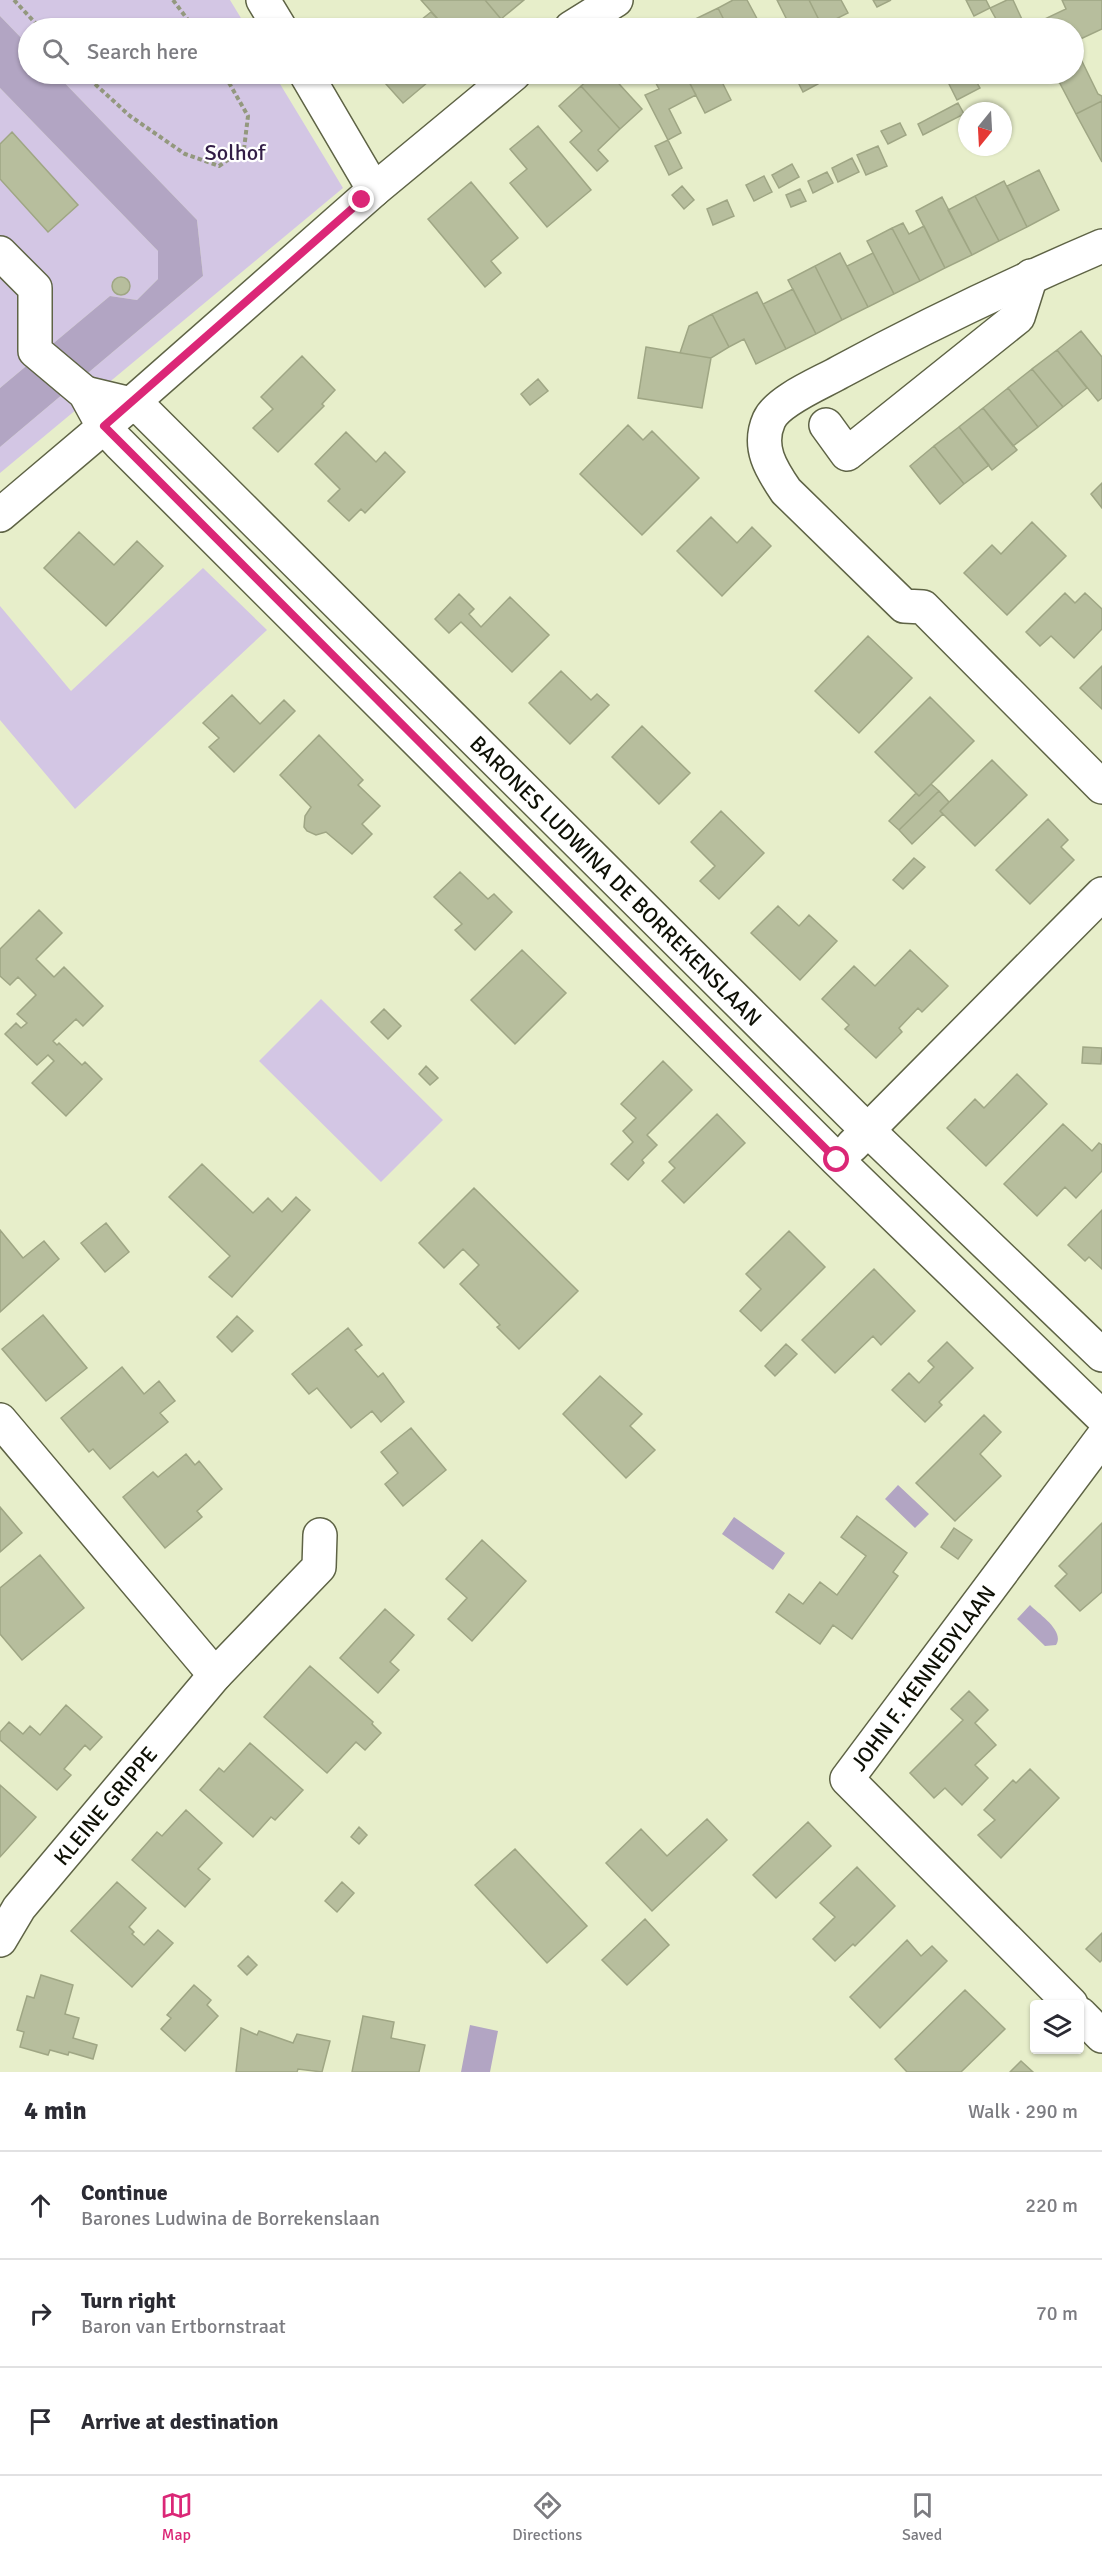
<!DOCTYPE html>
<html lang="en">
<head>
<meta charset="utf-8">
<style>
  :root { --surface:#fff; --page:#f7f7f7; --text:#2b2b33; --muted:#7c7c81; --line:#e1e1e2; --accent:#db2777 }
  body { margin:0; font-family:Signika,sans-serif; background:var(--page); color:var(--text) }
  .controls { position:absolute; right:18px; bottom:18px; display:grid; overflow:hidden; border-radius:6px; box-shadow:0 2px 4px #0004 }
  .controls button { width:54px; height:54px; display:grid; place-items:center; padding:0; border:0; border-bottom:2px solid var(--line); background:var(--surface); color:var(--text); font:30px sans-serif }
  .compass { position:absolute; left:958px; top:102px; width:54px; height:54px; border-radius:50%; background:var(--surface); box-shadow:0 2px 4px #0004; rotate:198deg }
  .stop { position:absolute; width:18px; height:18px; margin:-14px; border:4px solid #db2777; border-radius:50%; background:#fff }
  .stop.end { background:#db2777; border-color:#fff; box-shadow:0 2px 6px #0008 }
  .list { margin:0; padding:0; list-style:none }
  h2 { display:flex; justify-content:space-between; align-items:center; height:78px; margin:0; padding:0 24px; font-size:26px }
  h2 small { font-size:20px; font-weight:400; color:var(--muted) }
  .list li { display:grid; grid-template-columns:39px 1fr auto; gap:18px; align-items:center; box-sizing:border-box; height:108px; padding:0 24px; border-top:2px solid var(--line) }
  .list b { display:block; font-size:22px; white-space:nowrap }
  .list p { margin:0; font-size:20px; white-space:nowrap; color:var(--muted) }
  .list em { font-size:20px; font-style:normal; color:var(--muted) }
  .icon { flex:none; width:33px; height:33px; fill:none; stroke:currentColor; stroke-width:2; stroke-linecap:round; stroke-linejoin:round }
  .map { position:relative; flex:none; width:1102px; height:2072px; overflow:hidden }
  .search { position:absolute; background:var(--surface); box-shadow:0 2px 4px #0004; left:18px; right:18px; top:18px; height:66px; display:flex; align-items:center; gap:15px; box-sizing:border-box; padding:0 21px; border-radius:33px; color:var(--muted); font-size:22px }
  .sheet { height:402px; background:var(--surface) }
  nav { display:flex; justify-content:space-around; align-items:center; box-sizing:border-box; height:84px; border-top:2px solid var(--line); background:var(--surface); font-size:16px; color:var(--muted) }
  nav a { display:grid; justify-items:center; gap:3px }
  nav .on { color:var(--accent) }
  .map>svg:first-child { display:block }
  .green { fill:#d3c6e4 }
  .water { fill:#b2a5c3 }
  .building { fill:#b7be9d; stroke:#9fa684; stroke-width:1.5 }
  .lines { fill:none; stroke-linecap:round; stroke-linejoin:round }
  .minor-casing { stroke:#5e6345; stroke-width:36 }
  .path { stroke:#93987e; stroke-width:4; stroke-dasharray:4.5 3; stroke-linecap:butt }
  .minor { stroke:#fff; stroke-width:33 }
  .route { stroke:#db2777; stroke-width:8 }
  .labels { text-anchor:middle; stroke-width:4.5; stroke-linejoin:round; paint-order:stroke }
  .park-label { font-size:22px; fill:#321d46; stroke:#fff }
  .street-label { font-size:22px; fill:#0e1005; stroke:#fff }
</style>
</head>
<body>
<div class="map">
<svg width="1102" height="2072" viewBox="0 0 1102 2072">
  <rect width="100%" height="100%" fill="#e7eeca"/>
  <!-- green -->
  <path class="green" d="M 0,0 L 230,0 L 247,28 L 28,28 L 28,45 L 0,16 Z
    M 56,74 L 274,74 L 343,188 L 0,473 L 0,447 L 203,276 L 197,220 Z
    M 0,88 L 158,251 L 158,279 L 137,300 L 110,296 L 0,388 Z
    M 203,568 L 267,630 L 75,809 L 0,720 L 0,606 L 71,691 Z
    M 321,999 L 443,1120 L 381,1182 L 259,1061 Z"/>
  <!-- water -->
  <path class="water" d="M 0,16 L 28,45 L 28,74 L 56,74 L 197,220 L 203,276 L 0,447 L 0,388 L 110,296 L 137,300 L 158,279 L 158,251 L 0,88 Z
    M 898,1485 L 929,1514 L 915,1528 L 885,1499 Z
    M 734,1517 L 785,1553 L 773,1570 L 722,1534 Z
    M 1030,1605 C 1040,1615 1065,1631 1056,1645 L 1045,1646 L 1017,1619 Z
    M 470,2025 L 498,2031 L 490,2072 L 461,2072 Z"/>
  <!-- building -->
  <path class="building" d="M 421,0 L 485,0 L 501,19 L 491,28 L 466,28 L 461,22 L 453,28 L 446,28 Z
    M 485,0 L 524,0 L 501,19 Z
    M 733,0 L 747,0 L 762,28 L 728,28 L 718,8 Z
    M 777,0 L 809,0 L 823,28 L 791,28 Z
    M 809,0 L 841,0 L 848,13 L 822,26 Z
    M 873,0 L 891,0 L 877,7 Z
    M 966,0 L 986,0 L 990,8 L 974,16 Z
    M 1007,0 L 1013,0 L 1026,28 L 1066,9 L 1062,0 L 1102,0 L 1102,29 L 1074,42 L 1074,28 L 1001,28 L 990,8 Z
    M 718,8 L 728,28 L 695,28 L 691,21 Z
    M 431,12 L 446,28 L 411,28 Z
    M 691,21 L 695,28 L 677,28 Z
    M 1074,45 L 1098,94 L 1102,96 L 1102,101 L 1076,114 L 1055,74 L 1074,74 Z
    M 377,74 L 421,74 L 428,82 L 403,103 Z
    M 421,74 L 438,74 L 428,82 Z
    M 595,74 L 610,74 L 642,109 L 620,129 L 581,86 Z
    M 651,74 L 685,74 L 696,95 L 669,109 L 681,133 L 668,140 L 645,95 L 659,89 Z
    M 685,74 L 718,74 L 731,100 L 705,113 Z
    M 794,74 L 813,74 L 818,84 L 803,92 Z
    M 944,74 L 972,74 L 980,88 L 957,100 Z
    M 581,86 L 620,129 L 598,150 L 608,161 L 597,171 L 570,142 L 582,131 L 559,106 Z
    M 1102,101 L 1102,162 L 1076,114 Z
    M 958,103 L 964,114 L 923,135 L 918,124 Z
    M 900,123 L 906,135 L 888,144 L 881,131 Z
    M 538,126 L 591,190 L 547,227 L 510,183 L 527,169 L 510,149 Z
    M 12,132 L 78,205 L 48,232 L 0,179 L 0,144 Z
    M 668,140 L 682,168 L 669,175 L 655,146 Z
    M 878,146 L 887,166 L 866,175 L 857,155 Z
    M 852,158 L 859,172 L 838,182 L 832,168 Z
    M 792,164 L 799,177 L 779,188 L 772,175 Z
    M 1039,170 L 1059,210 L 1027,227 L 1007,186 Z
    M 827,172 L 833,183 L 813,193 L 808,181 Z
    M 764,176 L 772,192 L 754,201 L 746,185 Z
    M 1004,181 L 1027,227 L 999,241 L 975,196 Z
    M 471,182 L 518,238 L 491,261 L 501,273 L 485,287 L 428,219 Z
    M 682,186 L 694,200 L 684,209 L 672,195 Z
    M 800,189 L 806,201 L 791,207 L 786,195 Z
    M 975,196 L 999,241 L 972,255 L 948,210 Z
    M 942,197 L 972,255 L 945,268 L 916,211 Z
    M 727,200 L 734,216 L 713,225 L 707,209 Z
    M 903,223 L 909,234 L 924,226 L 945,268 L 920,281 L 892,228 Z
    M 892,228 L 920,281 L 894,294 L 867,241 Z
    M 840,253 L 868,307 L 842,320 L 815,266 Z
    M 873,253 L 894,294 L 868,307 L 847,266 Z
    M 815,266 L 842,320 L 816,334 L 788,280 Z
    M112 286a9 9 0 1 1 18 0a9 9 0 1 1-18 0Z
    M 793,289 L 816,334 L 786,349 L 763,304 Z
    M 757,292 L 786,349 L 756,364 L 744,339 L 729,347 L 712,314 Z
    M 712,314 L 729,347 L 711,358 L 680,353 L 689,326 Z
    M 1081,331 L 1102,357 L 1102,398 L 1098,401 L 1057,350 Z
    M 646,347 L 711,358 L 702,408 L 638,398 Z
    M 1057,350 L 1087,388 L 1063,407 L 1032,369 Z
    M 302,356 L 335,390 L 322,404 L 324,406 L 278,452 L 253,428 L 273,409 L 261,397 Z
    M 1032,369 L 1063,407 L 1038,427 L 1008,388 Z
    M 538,379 L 548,391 L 530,405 L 521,394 Z
    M 1008,388 L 1038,427 L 1013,446 L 983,408 Z
    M 983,408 L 1017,450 L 992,470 L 959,427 Z
    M 628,425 L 643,440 L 652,431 L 699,478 L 642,535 L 580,474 Z
    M 959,427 L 989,465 L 964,484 L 934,446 Z
    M 346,432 L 376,462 L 385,452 L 405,472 L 365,513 L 361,509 L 349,521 L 328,501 L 340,489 L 315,464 Z
    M 934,446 L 964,484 L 940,504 L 910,466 Z
    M 1102,483 L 1102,508 L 1091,494 Z
    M 711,517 L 737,543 L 752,527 L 771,546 L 722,596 L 677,551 Z
    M 1032,522 L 1066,556 L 1007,615 L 964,573 L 992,545 L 1001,554 Z
    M 79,532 L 114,565 L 137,541 L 163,566 L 106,626 L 44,568 Z
    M 1065,593 L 1075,603 L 1085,593 L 1102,609 L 1102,629 L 1074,658 L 1051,636 L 1040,646 L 1026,632 Z
    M 459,594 L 474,609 L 469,614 L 481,627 L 510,597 L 549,635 L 512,672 L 461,622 L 449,633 L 435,619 Z
    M 868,636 L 912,678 L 859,733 L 815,691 Z
    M 1102,666 L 1102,709 L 1080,688 Z
    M 561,671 L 591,700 L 597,694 L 609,705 L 570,744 L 529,703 Z
    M 232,695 L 260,724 L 284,700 L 295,711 L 234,772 L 209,747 L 219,738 L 203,723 Z
    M 930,697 L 974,741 L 919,796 L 875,752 Z
    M 642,726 L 690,773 L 659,804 L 612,757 Z
    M 319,735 L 363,780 L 358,785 L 380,806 L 362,824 L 372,834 L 352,854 L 326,832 L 316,835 L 307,831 L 304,827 L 305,816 L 311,807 L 280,775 Z
    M 992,760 L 1027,795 L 975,846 L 940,811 Z
    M 931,784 L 939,791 L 899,830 L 889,821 L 916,793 L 919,796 Z
    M 939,791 L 949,802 L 940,811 L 943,814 L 912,844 L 899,830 Z
    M 721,811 L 764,853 L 719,899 L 700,881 L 715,866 L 691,842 Z
    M 1048,819 L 1068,840 L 1061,847 L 1074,860 L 1030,904 L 996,870 Z
    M 914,858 L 925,867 L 903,889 L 893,880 Z
    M 460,872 L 488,899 L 494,894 L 512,912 L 475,950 L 455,930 L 462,924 L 434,897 Z
    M 778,906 L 799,926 L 809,915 L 837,941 L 800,980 L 751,933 Z
    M 39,910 L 62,933 L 36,959 L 54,977 L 64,967 L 103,1006 L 83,1026 L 76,1019 L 53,1041 L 57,1045 L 59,1043 L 82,1065 L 85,1062 L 102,1079 L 66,1116 L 32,1083 L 54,1061 L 48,1055 L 37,1065 L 5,1034 L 16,1023 L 21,1028 L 27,1023 L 17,1014 L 36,995 L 18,977 L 10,985 L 0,976 L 0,949 Z
    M 522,950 L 566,993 L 515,1044 L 471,1000 Z
    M 910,950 L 948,986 L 922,1012 L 918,1008 L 899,1028 L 902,1032 L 876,1058 L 845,1029 L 849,1025 L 822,999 L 854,966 L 875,986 Z
    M 384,1009 L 401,1026 L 388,1039 L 371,1022 Z
    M 1083,1047 L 1102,1048 L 1101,1064 L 1082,1063 Z
    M 663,1061 L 692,1090 L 647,1135 L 657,1145 L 642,1160 L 644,1163 L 628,1180 L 611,1164 L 633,1142 L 623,1131 L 636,1118 L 621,1104 Z
    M 426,1066 L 438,1078 L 430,1085 L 419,1074 Z
    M 1017,1074 L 1047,1104 L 986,1166 L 947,1128 L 975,1099 L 984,1108 Z
    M 717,1114 L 745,1143 L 684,1203 L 662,1181 L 675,1168 L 669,1162 Z
    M 1063,1124 L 1092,1151 L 1099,1143 L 1102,1145 L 1102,1171 L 1076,1198 L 1065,1187 L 1037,1216 L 1004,1184 Z
    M 202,1164 L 253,1213 L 268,1198 L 282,1212 L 296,1197 L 310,1210 L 232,1297 L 209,1277 L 230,1256 L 169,1197 Z
    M 474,1188 L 578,1291 L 519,1349 L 497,1327 L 500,1325 L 460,1284 L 479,1265 L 463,1249 L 444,1268 L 419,1243 Z
    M 1102,1210 L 1102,1269 L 1089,1257 L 1085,1261 L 1068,1245 Z
    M 106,1223 L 129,1252 L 105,1272 L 81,1243 Z
    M 0,1230 L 23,1258 L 44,1241 L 59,1259 L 0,1312 Z
    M 789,1231 L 825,1267 L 761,1331 L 740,1311 L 761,1289 L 746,1274 Z
    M 874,1269 L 915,1311 L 881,1345 L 873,1336 L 835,1373 L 802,1340 Z
    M 43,1315 L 87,1368 L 46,1401 L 2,1349 Z
    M 237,1316 L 253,1331 L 232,1352 L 217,1337 Z
    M 348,1328 L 362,1345 L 355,1350 L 378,1377 L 383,1373 L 404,1402 L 381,1422 L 372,1411 L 351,1428 L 317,1388 L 309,1394 L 292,1374 Z
    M 947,1342 L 973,1368 L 939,1402 L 942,1405 L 925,1422 L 892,1390 L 909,1373 L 919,1383 L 934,1367 L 928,1361 Z
    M 786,1344 L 797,1354 L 775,1376 L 765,1366 Z
    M 122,1367 L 144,1394 L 159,1381 L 175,1401 L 160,1413 L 168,1422 L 110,1469 L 93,1449 L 89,1452 L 61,1418 Z
    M 600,1376 L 642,1414 L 630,1426 L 655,1450 L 626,1478 L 563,1414 Z
    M 984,1415 L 1001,1432 L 980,1454 L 1001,1476 L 955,1521 L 916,1483 Z
    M 411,1428 L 446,1470 L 403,1506 L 385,1484 L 398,1473 L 381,1452 Z
    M 186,1454 L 195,1465 L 199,1461 L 222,1489 L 197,1511 L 202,1517 L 165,1548 L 123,1497 L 153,1472 L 158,1477 Z
    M 0,1507 L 22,1533 L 0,1552 Z
    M 857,1516 L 907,1553 L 893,1572 L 898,1576 L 852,1639 L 833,1625 L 820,1644 L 776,1612 L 789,1594 L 803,1604 L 820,1582 L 837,1595 L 866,1556 L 841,1537 Z
    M 1102,1523 L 1102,1592 L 1080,1611 L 1055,1586 L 1067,1574 L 1059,1566 Z
    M 954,1528 L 972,1540 L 958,1559 L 941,1547 Z
    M 482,1540 L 526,1581 L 472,1641 L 448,1619 L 467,1598 L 446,1579 Z
    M 40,1555 L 84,1608 L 22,1660 L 0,1634 L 0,1588 Z
    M 385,1609 L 414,1635 L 390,1662 L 399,1670 L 378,1693 L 340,1658 Z
    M 310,1666 L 373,1722 L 372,1724 L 381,1733 L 365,1750 L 356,1742 L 327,1773 L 264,1717 Z
    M 969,1691 L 988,1710 L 975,1723 L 996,1745 L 975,1765 L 988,1778 L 962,1805 L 945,1788 L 934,1798 L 910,1773 L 963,1720 L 951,1709 Z
    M 66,1705 L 102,1737 L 90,1750 L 85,1745 L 64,1769 L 71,1775 L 57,1790 L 0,1740 L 0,1732 L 9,1722 L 23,1734 L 30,1726 L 40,1735 Z
    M 250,1743 L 303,1790 L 275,1820 L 271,1817 L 253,1837 L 200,1790 L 219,1768 L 224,1772 Z
    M 1030,1769 L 1059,1798 L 1001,1858 L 978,1835 L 995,1820 L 984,1810 L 1013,1780 L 1016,1783 Z
    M 0,1785 L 36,1817 L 0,1857 Z
    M 186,1810 L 222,1843 L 198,1869 L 210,1879 L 185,1907 L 132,1860 L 157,1832 L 162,1836 Z
    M 707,1819 L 727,1840 L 652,1911 L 606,1863 L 641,1829 L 667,1856 Z
    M 808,1822 L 831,1846 L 776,1898 L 753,1875 Z
    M 359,1827 L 367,1835 L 359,1844 L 351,1837 Z
    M 515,1849 L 587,1926 L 547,1963 L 475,1885 Z
    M 857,1867 L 895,1906 L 855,1946 L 853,1944 L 835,1961 L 813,1939 L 835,1917 L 820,1903 Z
    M 117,1882 L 146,1908 L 129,1927 L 134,1932 L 132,1934 L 144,1945 L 158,1930 L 173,1943 L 132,1987 L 71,1931 Z
    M 342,1882 L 354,1893 L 337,1912 L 325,1901 Z
    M 645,1919 L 669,1945 L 627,1985 L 602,1960 Z
    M 1102,1933 L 1102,1960 L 1100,1962 L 1086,1949 Z
    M 907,1940 L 921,1956 L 932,1946 L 947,1961 L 880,2028 L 850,1997 Z
    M 248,1956 L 257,1965 L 247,1975 L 238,1966 Z
    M 41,1975 L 73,1985 L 65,2014 L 79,2018 L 73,2038 L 97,2045 L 93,2059 L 69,2052 L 68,2055 L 50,2050 L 48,2055 L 20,2047 L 24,2032 L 17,2030 L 27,1996 L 34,1998 Z
    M 194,1985 L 211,2000 L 207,2005 L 218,2016 L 185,2051 L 161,2029 L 171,2018 L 167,2015 Z
    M 965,1990 L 1005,2029 L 961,2072 L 907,2072 L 895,2059 Z
    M 363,2016 L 394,2022 L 391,2038 L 425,2045 L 419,2072 L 352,2072 Z
    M 241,2028 L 257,2035 L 259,2031 L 293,2043 L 297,2034 L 330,2041 L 322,2072 L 298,2069 L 297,2072 L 236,2072 Z
    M 1021,2061 L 1033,2072 L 1010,2072 Z"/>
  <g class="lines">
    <defs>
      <g id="minor">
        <path d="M 263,0 L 280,28"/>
        <path d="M 571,28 L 616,0"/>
        <path d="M 306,74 L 374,190"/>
        <path d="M 1102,246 C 1013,284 925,326 840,372 C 821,383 778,400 769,420 C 757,447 771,469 786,491 L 904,606 L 923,607 L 1102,787"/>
        <path d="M 0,253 L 35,288 L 35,351 L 85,393 L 103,426 L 119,443 L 837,1160 L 1102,1417"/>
        <path id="s1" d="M 85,393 L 131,404 L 144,411 L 853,1116 L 1102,1355"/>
        <path d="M 826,425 L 847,454 L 1018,317 L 1031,276"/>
        <path d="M 0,515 L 131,404 L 374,190 L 514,74"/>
        <path d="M 852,1146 L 1102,894"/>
        <path d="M 0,1420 L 215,1675"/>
        <path id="s2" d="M 0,1940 L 19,1908 L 215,1675 L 319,1567 L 320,1535"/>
        <path id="s3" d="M 1071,2004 L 847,1779 L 1102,1438"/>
        <path d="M 1080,2014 L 1102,2036"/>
      </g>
    </defs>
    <!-- minor casing -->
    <use href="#minor" class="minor-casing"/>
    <!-- path -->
    <path class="path" d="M 14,0 L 40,28
      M 173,0 L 194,28
      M 84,74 L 130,116 L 185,154 L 219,166 L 244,149 L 248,116 L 224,74"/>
    <!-- minor -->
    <use href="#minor" class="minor"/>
  </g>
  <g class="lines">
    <!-- route -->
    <path class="route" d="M 362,200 L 104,426 L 837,1160"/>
  </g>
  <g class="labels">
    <!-- park labels -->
    <g class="park-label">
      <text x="235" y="160">Solhof</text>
    </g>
    <!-- street labels -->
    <g class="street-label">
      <text dy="8" stroke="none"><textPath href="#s1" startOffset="728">BARONES LUDWINA DE BORREKENSLAAN</textPath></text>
      <text dy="8" stroke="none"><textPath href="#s3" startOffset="444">JOHN F. KENNEDYLAAN</textPath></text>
      <text dy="8" stroke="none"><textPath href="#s2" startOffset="171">KLEINE GRIPPE</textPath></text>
    </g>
  </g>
</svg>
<div class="controls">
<button><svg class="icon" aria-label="layers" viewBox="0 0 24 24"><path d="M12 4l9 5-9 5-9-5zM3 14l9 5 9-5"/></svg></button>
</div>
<svg class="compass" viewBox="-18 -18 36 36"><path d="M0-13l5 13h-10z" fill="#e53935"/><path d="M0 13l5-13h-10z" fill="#7c7c81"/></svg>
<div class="stop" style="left:837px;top:1160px"></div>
<div class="stop end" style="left:362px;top:200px"></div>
<div class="search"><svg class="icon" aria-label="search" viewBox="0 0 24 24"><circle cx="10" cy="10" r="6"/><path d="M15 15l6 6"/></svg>Search here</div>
</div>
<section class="sheet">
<h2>4 min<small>Walk · 290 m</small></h2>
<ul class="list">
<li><svg class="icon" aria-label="ahead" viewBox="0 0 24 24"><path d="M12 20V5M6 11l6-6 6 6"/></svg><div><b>Continue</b><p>Barones Ludwina de Borrekenslaan</p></div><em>220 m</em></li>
<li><svg class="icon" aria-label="right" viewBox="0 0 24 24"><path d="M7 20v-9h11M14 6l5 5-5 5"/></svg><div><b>Turn right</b><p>Baron van Ertbornstraat</p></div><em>70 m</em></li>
<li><svg class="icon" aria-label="arrive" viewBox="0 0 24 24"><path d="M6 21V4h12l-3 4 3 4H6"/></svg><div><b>Arrive at destination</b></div></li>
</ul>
</section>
<nav>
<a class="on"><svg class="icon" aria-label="map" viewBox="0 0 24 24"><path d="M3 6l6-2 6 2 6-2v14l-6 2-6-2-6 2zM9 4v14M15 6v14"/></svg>Map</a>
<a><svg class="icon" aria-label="directions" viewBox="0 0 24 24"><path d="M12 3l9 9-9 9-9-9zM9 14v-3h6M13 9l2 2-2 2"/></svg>Directions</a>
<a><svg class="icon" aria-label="saved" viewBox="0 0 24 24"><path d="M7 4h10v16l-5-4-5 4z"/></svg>Saved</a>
</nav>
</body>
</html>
